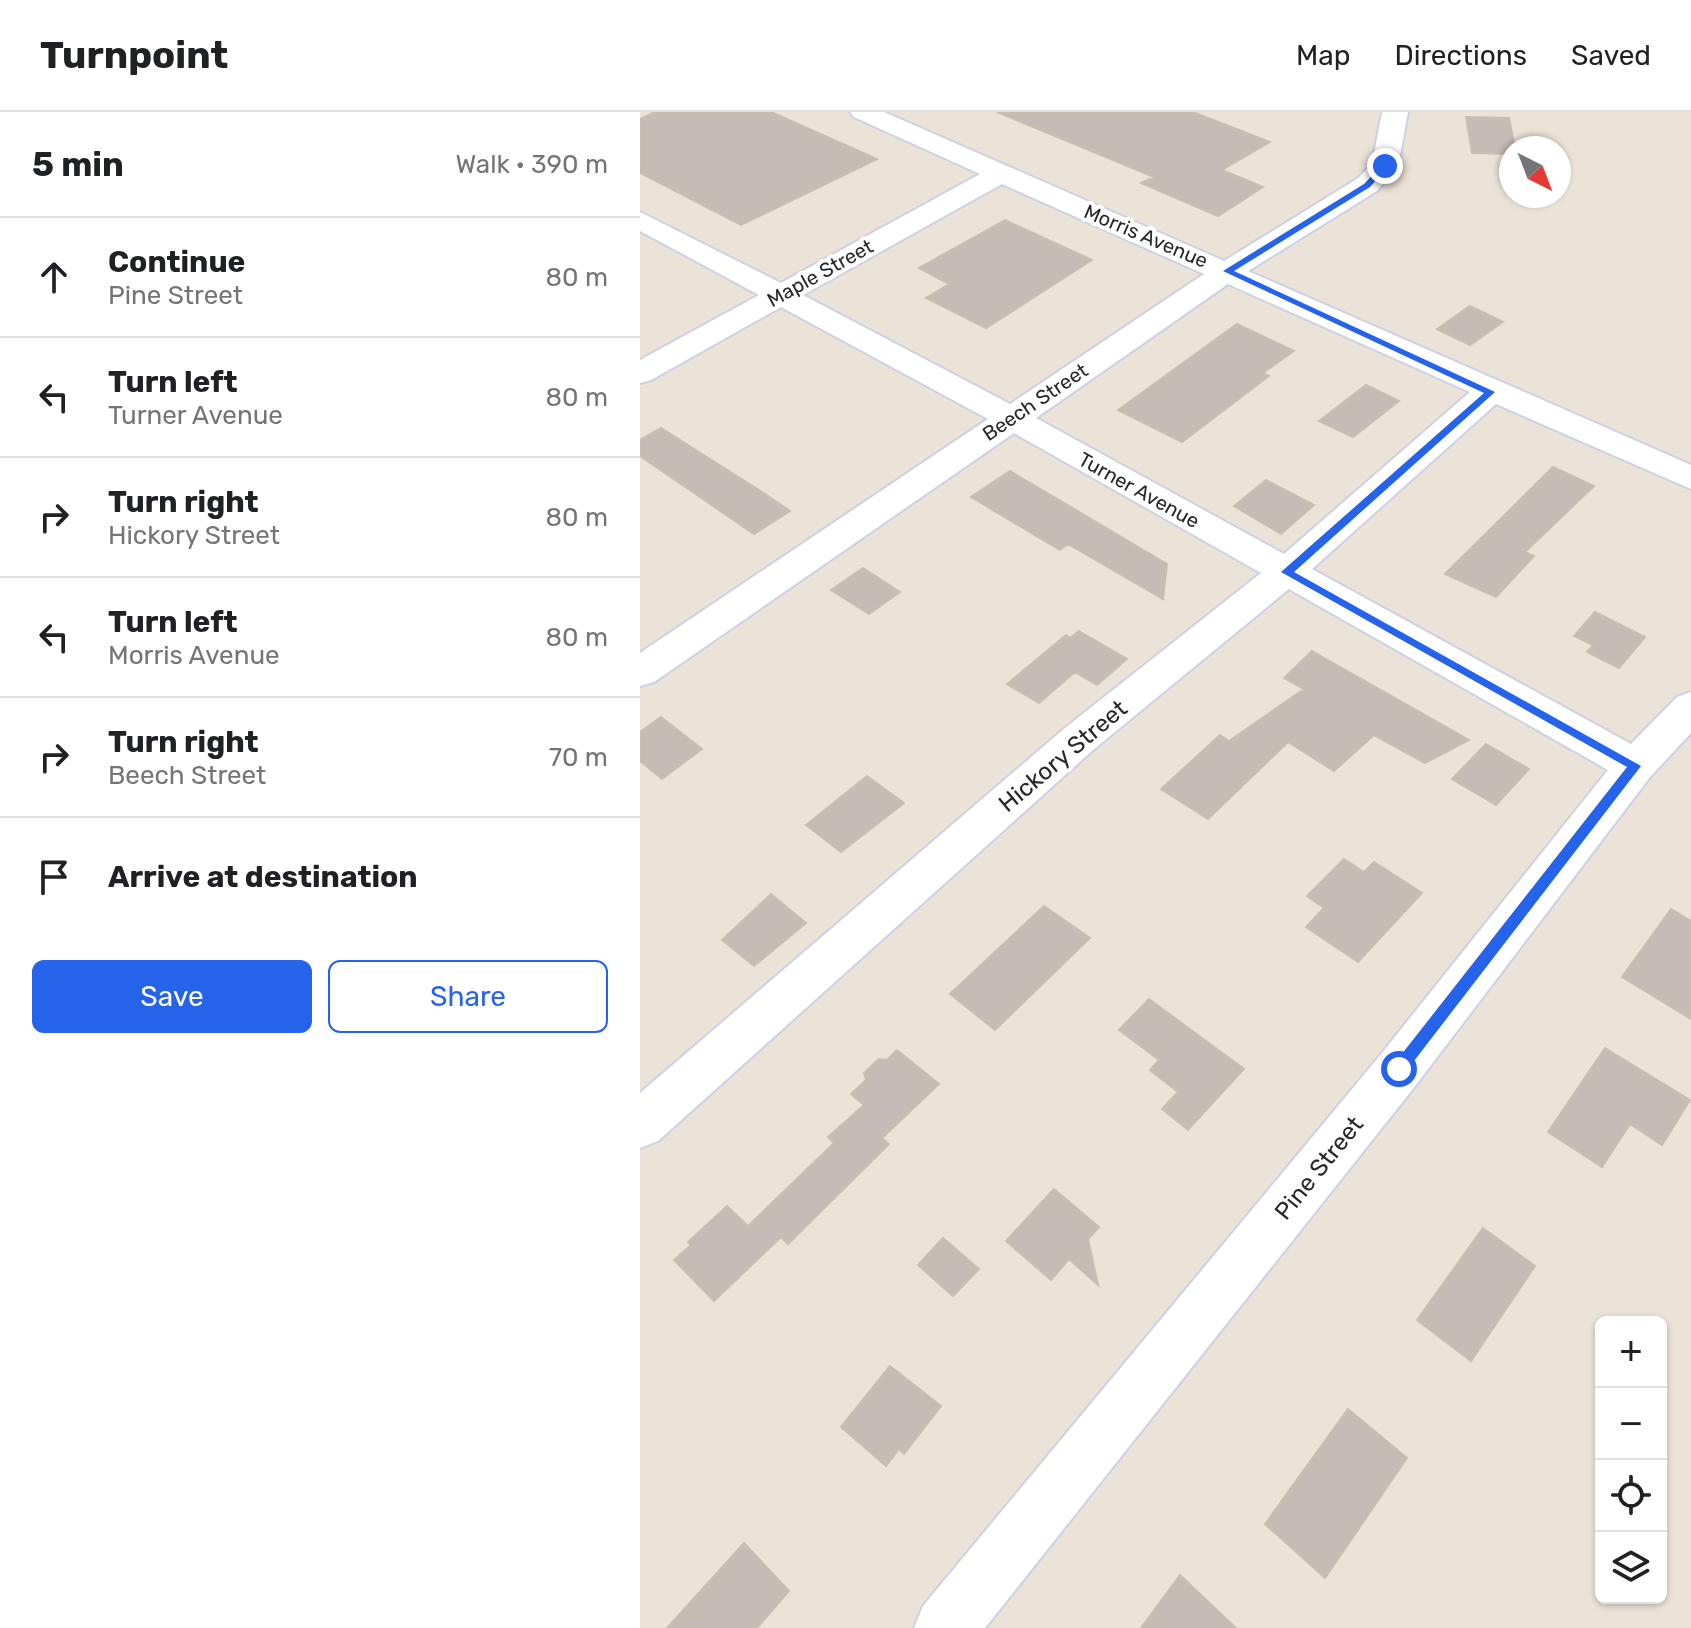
<!DOCTYPE html>
<html lang="en">
<head>
<meta charset="utf-8">
<style>
  :root { --surface:#fff; --page:#f6f6f6; --text:#202124; --muted:#757577; --line:#e0e0e0; --accent:#2563eb }
  body { margin:0; font-family:Rubik,sans-serif; background:var(--page); color:var(--text) }
  .controls { position:absolute; right:24px; bottom:24px; display:grid; overflow:hidden; border-radius:12px; box-shadow:0 2px 6px #0004 }
  .controls button { width:72px; height:72px; display:grid; place-items:center; padding:0; border:0; border-bottom:2px solid var(--line); background:var(--surface); color:var(--text); font:40px sans-serif }
  .compass { position:absolute; left:859px; top:24px; width:72px; height:72px; border-radius:50%; background:var(--surface); box-shadow:0 2px 6px #0004; rotate:138deg }
  .stop { position:absolute; width:24px; height:24px; margin:-18px; border:6px solid #2563eb; border-radius:50%; background:#fff }
  .stop.end { background:#2563eb; border-color:#fff; box-shadow:0 2px 8px #0008 }
  .list { margin:0; padding:0; list-style:none }
  h2 { display:flex; justify-content:space-between; align-items:center; height:104px; margin:0; padding:0 32px; font-size:34px }
  h2 small { font-size:26px; font-weight:400; color:var(--muted) }
  .list li { display:grid; grid-template-columns:52px 1fr auto; gap:24px; align-items:center; box-sizing:border-box; height:120px; padding:0 32px; border-top:2px solid var(--line) }
  .list b { display:block; font-size:30px; white-space:nowrap }
  .list p { margin:0; font-size:26px; white-space:nowrap; color:var(--muted) }
  .list em { font-size:26px; font-style:normal; color:var(--muted) }
  .actions { display:flex; gap:16px; padding:24px 32px }
  .actions a { flex:1; padding:18px 0; border:2px solid var(--accent); border-radius:12px; text-align:center; font-size:28px; color:var(--accent) }
  .actions .main { background:var(--accent); color:#fff }
  .icon { flex:none; width:44px; height:44px; fill:none; stroke:currentColor; stroke-width:2; stroke-linecap:round; stroke-linejoin:round }
  .map { position:relative; flex:none; width:1051px; height:1516px; overflow:hidden }
  header { display:flex; align-items:center; gap:48px; box-sizing:border-box; height:112px; padding:0 40px; background:var(--surface); border-bottom:2px solid var(--line) }
  header strong { font-size:38px }
  nav { display:flex; gap:44px; margin-inline-start:auto; font-size:28px }
  main { display:flex }
  aside { flex:1; background:var(--surface) }
  .map>svg:first-child { display:block }
  .building { fill:#c3bdb5; stroke:#c7c0b1; stroke-width:2 }
  .lines { fill:none; stroke-linecap:round; stroke-linejoin:round }
  .minor-casing { stroke:#cdd1e3; stroke-width:4 }
  .minor { fill:#fff; fill-rule:evenodd }
  .route { fill:#2563eb }
  .labels { text-anchor:middle; stroke-width:8; stroke-linejoin:round; paint-order:stroke }
  .far-street-label { font-size:20px; fill:#282828; stroke:#fff }
  .street-label { font-size:24px; fill:#282828; stroke:#fff }
</style>
</head>
<body>
<header>
<strong>Turnpoint</strong>
<nav><a>Map</a><a>Directions</a><a>Saved</a></nav>
</header>
<main>
<aside>
<h2>5 min<small>Walk · 390 m</small></h2>
<ul class="list">
<li><svg class="icon" aria-label="ahead" viewBox="0 0 24 24"><path d="M12 20V5M6 11l6-6 6 6"/></svg><div><b>Continue</b><p>Pine Street</p></div><em>80 m</em></li>
<li><svg class="icon" aria-label="left" viewBox="0 0 24 24"><path d="M17 20v-9H6M10 6l-5 5 5 5"/></svg><div><b>Turn left</b><p>Turner Avenue</p></div><em>80 m</em></li>
<li><svg class="icon" aria-label="right" viewBox="0 0 24 24"><path d="M7 20v-9h11M14 6l5 5-5 5"/></svg><div><b>Turn right</b><p>Hickory Street</p></div><em>80 m</em></li>
<li><svg class="icon" aria-label="left" viewBox="0 0 24 24"><path d="M17 20v-9H6M10 6l-5 5 5 5"/></svg><div><b>Turn left</b><p>Morris Avenue</p></div><em>80 m</em></li>
<li><svg class="icon" aria-label="right" viewBox="0 0 24 24"><path d="M7 20v-9h11M14 6l5 5-5 5"/></svg><div><b>Turn right</b><p>Beech Street</p></div><em>70 m</em></li>
<li><svg class="icon" aria-label="arrive" viewBox="0 0 24 24"><path d="M6 21V4h12l-3 4 3 4H6"/></svg><div><b>Arrive at destination</b></div></li>
</ul>
<div class="actions"><a class="main">Save</a><a>Share</a></div>
</aside>
<div class="map">
<svg width="1051" height="1516" viewBox="0 0 1051 1516">
  <rect width="100%" height="100%" fill="#ece3d8"/>
  <!-- building -->
  <path class="building" d="M 15,0 L 131,0 L 237,47 L 101,113 L 0,61 L 0,7 Z
    M 357,0 L 553,0 L 630,30 L 582,58 L 623,75 L 578,104 L 501,71 L 514,65 Z
    M 826,5 L 869,6 L 875,36 L 871,36 L 871,42 L 832,41 Z
    M 365,108 L 452,148 L 346,216 L 286,186 L 309,172 L 279,156 Z
    M 830,194 L 863,210 L 830,233 L 797,217 Z
    M 597,212 L 654,239 L 623,261 L 629,264 L 542,330 L 478,298 Z
    M 726,273 L 759,289 L 713,325 L 679,309 Z
    M 21,316 L 119,378 L 150,399 L 114,422 L 0,344 L 0,328 Z
    M 913,355 L 954,374 L 885,440 L 894,444 L 856,485 L 805,462 Z
    M 370,359 L 527,452 L 523,487 L 428,432 L 420,438 L 331,385 Z
    M 626,368 L 674,393 L 641,422 L 594,394 Z
    M 223,456 L 260,480 L 229,502 L 191,478 Z
    M 955,500 L 1005,525 L 979,556 L 947,540 L 953,533 L 934,524 Z
    M 439,519 L 487,547 L 457,573 L 435,560 L 399,591 L 367,572 L 426,523 L 430,526 Z
    M 672,539 L 829,628 L 785,651 L 734,623 L 694,659 L 648,630 L 568,707 L 521,677 L 580,623 L 589,629 L 664,577 L 644,566 Z
    M 21,605 L 62,637 L 22,667 L 0,649 L 0,620 Z
    M 846,632 L 889,657 L 856,693 L 812,667 Z
    M 227,664 L 264,691 L 201,740 L 166,713 Z
    M 704,747 L 724,760 L 734,750 L 782,781 L 718,850 L 666,815 L 684,796 L 667,784 Z
    M 131,782 L 166,811 L 114,854 L 82,828 Z
    M 404,794 L 450,826 L 355,918 L 310,882 Z
    M 1031,797 L 1051,809 L 1051,907 L 982,865 Z
    M 509,887 L 604,957 L 548,1018 L 522,997 L 538,980 L 510,958 L 519,948 L 479,918 Z
    M 965,936 L 1050,988 L 1022,1033 L 990,1012 L 962,1055 L 908,1020 Z
    M 257,938 L 299,972 L 242,1026 L 249,1032 L 148,1132 L 141,1125 L 74,1189 L 34,1148 L 51,1133 L 48,1130 L 87,1094 L 108,1114 L 194,1031 L 188,1025 L 224,993 L 211,982 L 226,968 L 224,961 L 239,947 L 247,948 Z
    M 414,1077 L 459,1115 L 448,1127 L 458,1173 L 429,1147 L 411,1168 L 366,1129 Z
    M 843,1116 L 895,1154 L 831,1249 L 777,1208 Z
    M 303,1126 L 339,1157 L 313,1184 L 278,1153 Z
    M 250,1254 L 301,1294 L 264,1342 L 259,1337 L 246,1354 L 201,1315 Z
    M 708,1297 L 767,1346 L 685,1466 L 625,1412 Z
    M 104,1431 L 149,1479 L 117,1516 L 27,1516 Z
    M 540,1463 L 596,1516 L 501,1516 Z"/>
  <g class="lines">
    <defs>
      <path id="minor" d="M 210,0 L 244,0 L 584,149 L 717,67 L 732,52 L 742,0 L 768,0 L 758,54 L 737,79 L 608,159 L 1051,353 L 1051,377 L 856,292 L 672,457 L 991,632 L 1037,585 L 1051,580 L 1051,621 L 1010,665 L 776,973 L 345,1516 L 274,1516 L 283,1494 L 742,941 L 968,658 L 649,477 L 453,638 L 18,1029 L 0,1036 L 0,981 L 425,616 L 621,461 L 374,321 L 14,570 L 0,574 L 0,541 L 348,307 L 141,195 L 11,268 L 0,271 L 0,248 L 119,183 L 0,119 L 0,100 L 141,171 L 340,62 L 214,5 ZM 362,72 L 564,162 L 370,292 L 163,183 ZM 588,172 L 830,280 L 644,442 L 396,306 Z"/>
    </defs>
    <!-- minor casing -->
    <use href="#minor" class="minor-casing"/>
    <!-- minor -->
    <use href="#minor" class="minor"/>
  </g>
  <!-- route -->
  <path class="route" d="M 743,52 L 749,54 L 730,75 L 594,159 L 855,280 L 654,460 L 1001,654 L 764,962 L 759,963 L 754,962 L 754,952 L 987,655 L 641,460 L 844,281 L 583,159 L 724,72 Z"/>
  <g class="labels">
    <!-- far-street labels -->
    <g class="far-street-label">
      <text transform="translate(506 124) rotate(23)" y="7">Morris Avenue</text>
      <text transform="translate(180 161) rotate(-29)" y="7">Maple Street</text>
      <text transform="translate(395 290) rotate(-34)" y="7">Beech Street</text>
      <text transform="translate(499 378) rotate(29)" y="7">Turner Avenue</text>
    </g>
    <!-- street labels -->
    <g class="street-label">
      <text transform="translate(423 644) rotate(-40)" y="8">Hickory Street</text>
      <text transform="translate(679 1056) rotate(-51)" y="8">Pine Street</text>
    </g>
  </g>
</svg>
<div class="controls">
<button>+</button>
<button>−</button>
<button><svg class="icon" aria-label="locate" viewBox="0 0 24 24"><circle cx="12" cy="12" r="6"/><path d="M12 2v4M12 18v4M2 12h4M18 12h4"/></svg></button>
<button><svg class="icon" aria-label="layers" viewBox="0 0 24 24"><path d="M12 4l9 5-9 5-9-5zM3 14l9 5 9-5"/></svg></button>
</div>
<svg class="compass" viewBox="-18 -18 36 36"><path d="M0-13l5 13h-10z" fill="#e53935"/><path d="M0 13l5-13h-10z" fill="#757577"/></svg>
<div class="stop" style="left:759px;top:957px"></div>
<div class="stop end" style="left:745px;top:54px"></div>
</div>
</main>
</body>
</html>
